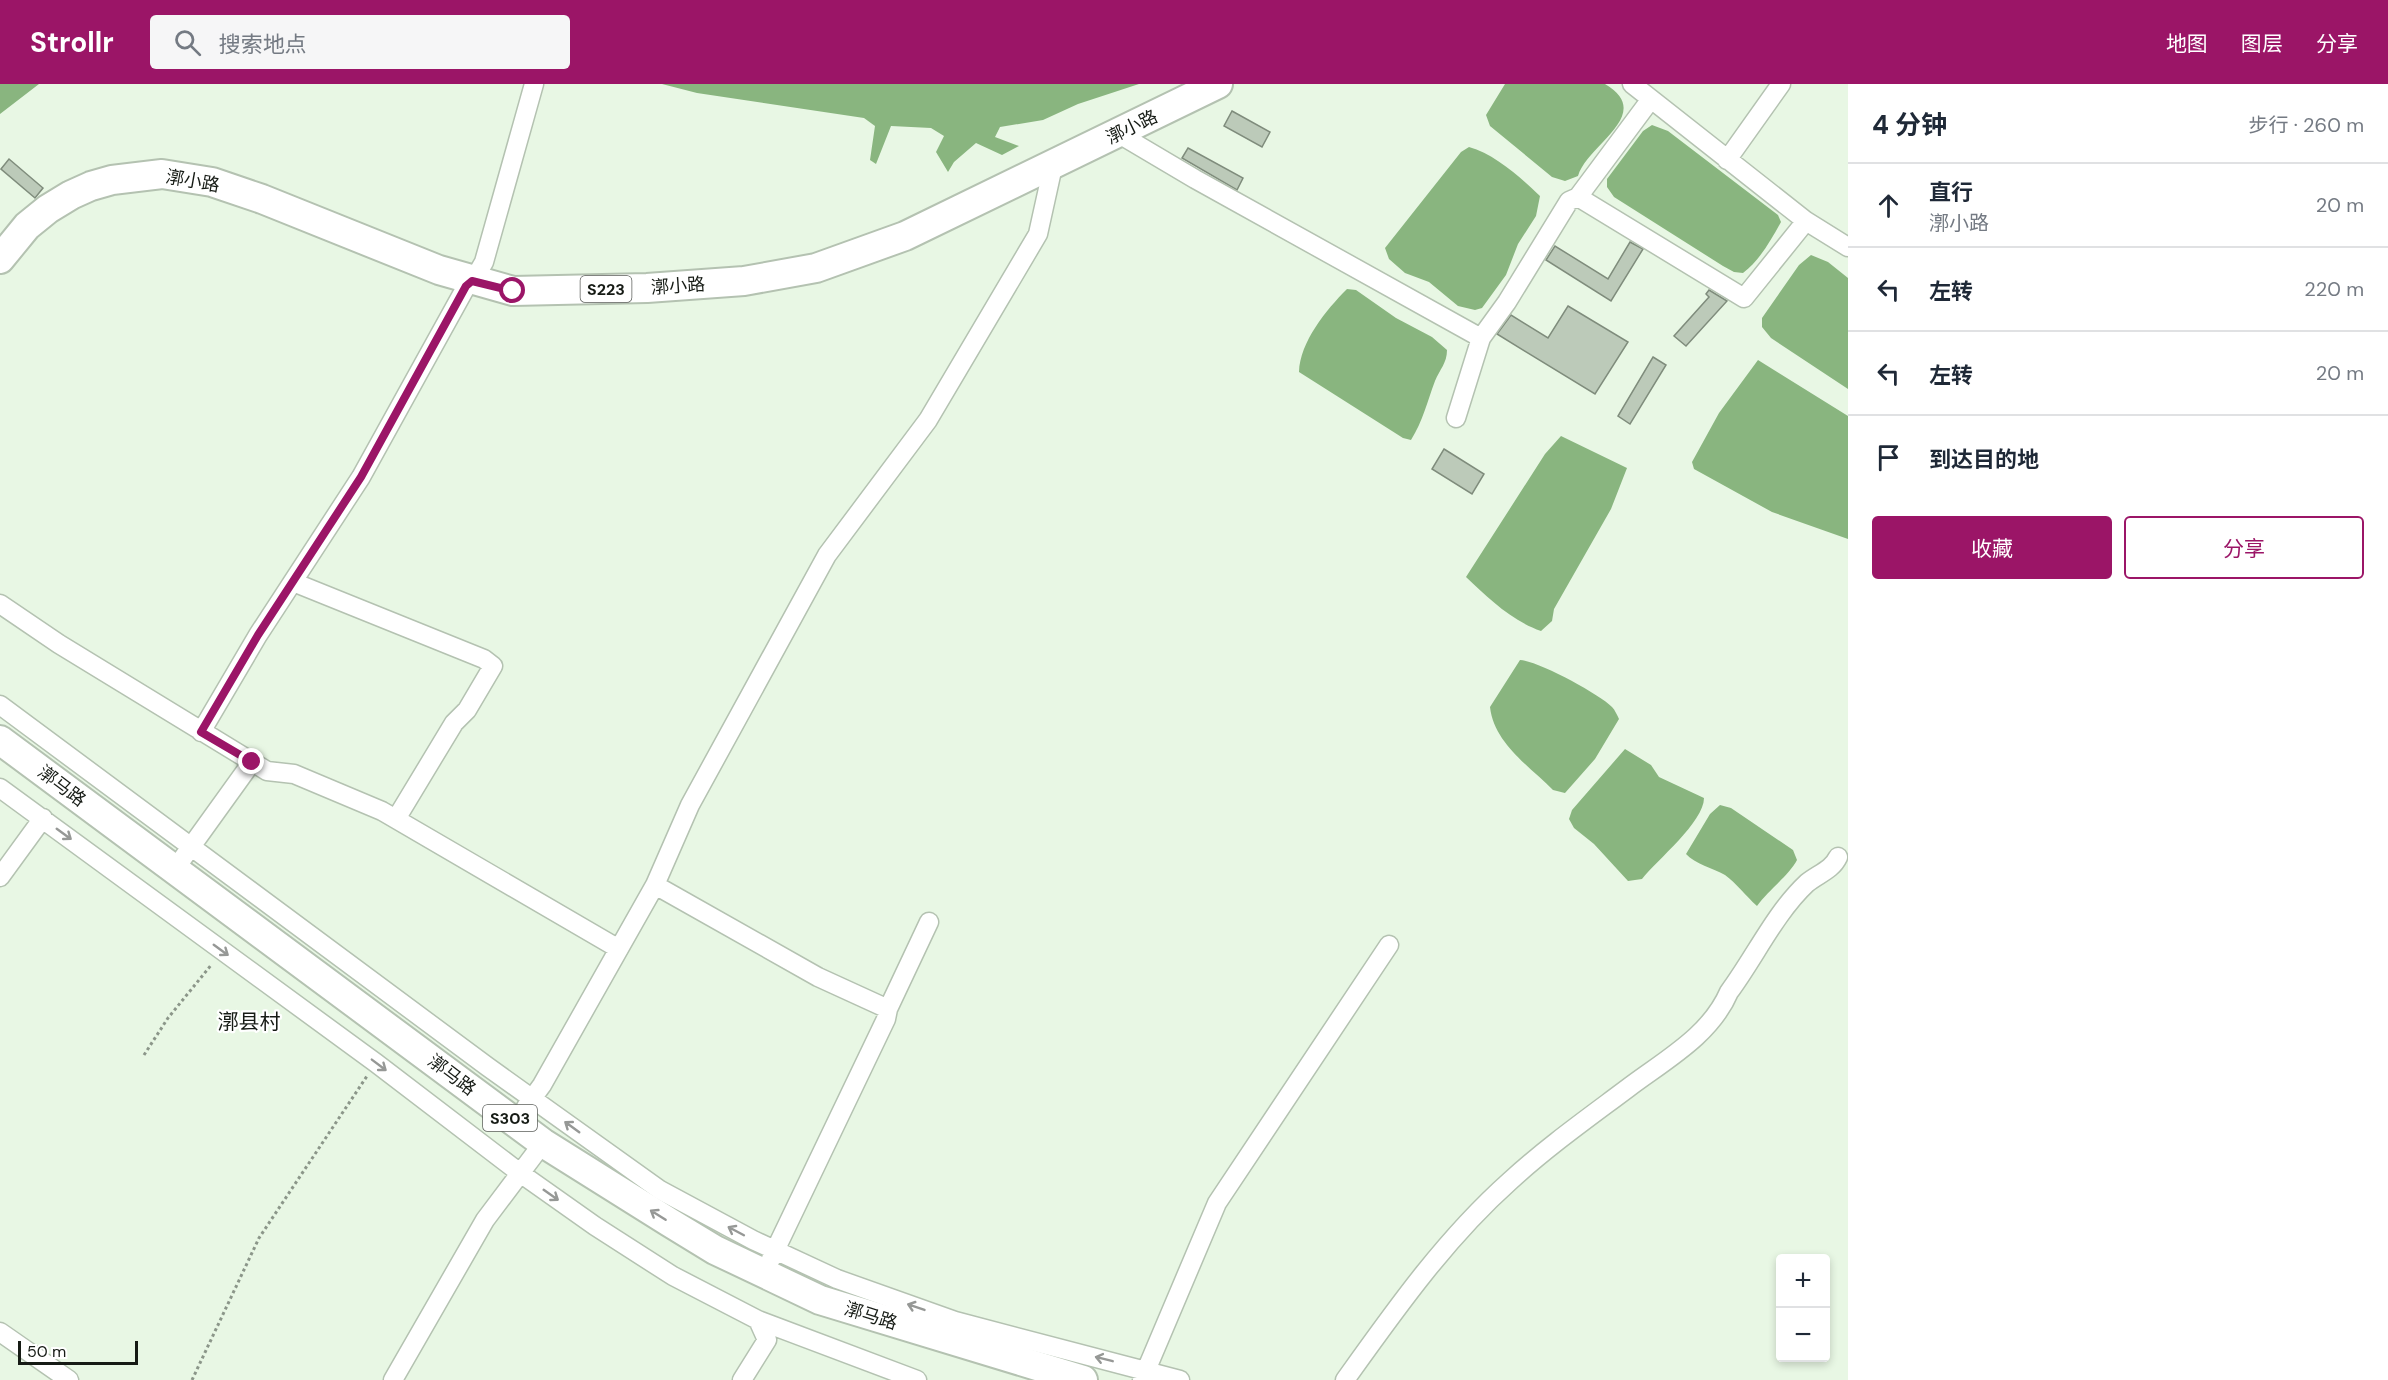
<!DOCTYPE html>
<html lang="zh">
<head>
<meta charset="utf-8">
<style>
  :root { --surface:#fff; --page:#f6f6f7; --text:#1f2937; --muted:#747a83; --line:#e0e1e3; --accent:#9b1567 }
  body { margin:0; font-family:"DM Sans","Noto Sans SC",sans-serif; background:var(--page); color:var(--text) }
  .controls { position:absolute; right:18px; bottom:18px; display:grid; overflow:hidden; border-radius:6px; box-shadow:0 3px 9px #0003 }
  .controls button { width:54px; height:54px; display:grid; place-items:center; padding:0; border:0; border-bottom:2px solid var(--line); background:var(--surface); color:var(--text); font:30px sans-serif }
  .scale { position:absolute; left:18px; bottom:15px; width:120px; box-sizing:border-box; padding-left:6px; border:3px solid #161b15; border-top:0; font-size:16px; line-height:21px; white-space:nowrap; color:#161b15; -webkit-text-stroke:4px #fff; paint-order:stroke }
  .stop { position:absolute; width:18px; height:18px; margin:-14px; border:4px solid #9b1567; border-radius:50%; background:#fff }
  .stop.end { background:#9b1567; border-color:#fff; box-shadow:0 2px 6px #0008 }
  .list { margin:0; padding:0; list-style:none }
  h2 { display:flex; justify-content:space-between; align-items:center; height:78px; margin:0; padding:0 24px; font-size:26px }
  h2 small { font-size:20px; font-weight:400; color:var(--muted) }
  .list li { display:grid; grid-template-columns:39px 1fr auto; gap:18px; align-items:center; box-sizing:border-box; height:84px; padding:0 24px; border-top:2px solid var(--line) }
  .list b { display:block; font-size:22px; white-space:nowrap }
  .list p { margin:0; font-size:20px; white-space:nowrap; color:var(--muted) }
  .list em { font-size:20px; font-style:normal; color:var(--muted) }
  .actions { display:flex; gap:12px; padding:18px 24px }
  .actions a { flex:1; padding:14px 0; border:2px solid var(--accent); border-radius:6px; text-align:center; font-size:21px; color:var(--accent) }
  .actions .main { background:var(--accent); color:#fff }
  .icon { flex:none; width:33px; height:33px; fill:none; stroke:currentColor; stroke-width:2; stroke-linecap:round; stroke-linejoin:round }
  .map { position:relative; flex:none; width:1848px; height:1296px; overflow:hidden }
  header { display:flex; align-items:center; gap:36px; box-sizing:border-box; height:84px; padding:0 30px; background:var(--accent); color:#fff }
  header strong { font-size:28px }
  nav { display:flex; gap:33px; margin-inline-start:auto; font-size:21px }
  .search { width:420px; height:54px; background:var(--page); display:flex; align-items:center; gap:15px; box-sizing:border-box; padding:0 21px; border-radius:6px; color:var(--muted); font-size:22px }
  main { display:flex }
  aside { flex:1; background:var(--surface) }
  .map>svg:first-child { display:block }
  .water { fill:#89b57f }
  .building { fill:#bccab9; stroke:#7f8c7c; stroke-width:1.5 }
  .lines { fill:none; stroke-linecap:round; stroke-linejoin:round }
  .minor-casing { stroke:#b4c2b1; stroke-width:21 }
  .primary-casing { stroke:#b4c2b1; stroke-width:32 }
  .path { stroke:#8b9689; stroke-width:3; stroke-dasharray:3 3; stroke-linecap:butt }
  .minor { stroke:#fff; stroke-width:18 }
  .primary { stroke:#fff; stroke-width:28 }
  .oneway { stroke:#969896 }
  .route { stroke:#9b1567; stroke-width:8 }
  .labels { text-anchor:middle; stroke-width:4.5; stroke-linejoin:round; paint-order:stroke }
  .shield { fill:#fff; stroke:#5c5f5b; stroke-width:1.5 }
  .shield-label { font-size:16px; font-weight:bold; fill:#161b15 }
  .street-label { font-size:18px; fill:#161b15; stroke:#fff }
  .quarter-label { font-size:21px; fill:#161b15; stroke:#fff }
</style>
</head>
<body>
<header>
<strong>Strollr</strong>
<div class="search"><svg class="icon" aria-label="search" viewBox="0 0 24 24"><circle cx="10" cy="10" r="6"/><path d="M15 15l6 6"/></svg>搜索地点</div>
<nav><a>地图</a><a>图层</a><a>分享</a></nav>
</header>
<main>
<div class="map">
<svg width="1848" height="1296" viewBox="0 0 1848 1296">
  <rect width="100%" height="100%" fill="#e8f7e4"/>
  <!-- water -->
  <path class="water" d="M 0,0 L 39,0 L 0,30 Z
    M 662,0 L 1139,0 L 1078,20 L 1043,36 L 1000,43 L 995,53 L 1019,62 L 1002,71 L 976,59 L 954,78 L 948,88 L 936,68 L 944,52 L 931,44 L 891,42 L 876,80 L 870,76 L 875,42 L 864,34 L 697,9 Z
    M 1505,0 L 1605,0 C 1656,30 1587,61 1578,92 L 1565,97 L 1552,93 L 1490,42 L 1486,31 Z
    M 1652,41 L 1668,47 L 1778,131 L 1781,138 C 1771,156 1760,176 1743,189 L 1734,188 L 1723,182 L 1614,113 L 1607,103 L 1607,95 L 1643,47 Z
    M 1469,63 C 1495,70 1521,94 1540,112 L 1536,132 L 1518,160 L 1506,191 L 1482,224 L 1475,226 L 1458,222 L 1429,198 L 1405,189 L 1389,175 L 1385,164 L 1461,68 Z
    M 1811,171 L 1828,178 L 1848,194 L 1848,305 L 1771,254 L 1762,243 L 1762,234 L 1799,181 Z
    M 1347,205 L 1356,206 L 1396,234 L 1432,253 L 1447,266 C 1447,279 1440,285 1435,297 C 1427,318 1423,337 1411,356 L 1403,354 L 1299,288 C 1300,258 1326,226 1347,205 Z
    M 1758,276 L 1848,332 L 1848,455 L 1772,428 L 1694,385 L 1692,378 L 1719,329 Z
    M 1561,352 L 1627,384 L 1611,425 L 1554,525 L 1552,537 L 1541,547 C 1512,537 1488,514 1466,493 L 1545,370 Z
    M 1520,576 C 1538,577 1599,610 1612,623 C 1615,626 1617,631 1619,635 L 1595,675 L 1565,709 L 1553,706 C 1529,682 1494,659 1490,623 Z
    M 1625,665 L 1651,681 L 1659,693 L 1704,714 C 1704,738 1657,776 1642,795 L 1628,797 L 1594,760 L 1574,744 L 1569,735 L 1572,726 Z
    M 1720,721 L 1731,724 L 1793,766 L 1797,776 C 1790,790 1768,807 1757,822 C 1746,812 1736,799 1725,791 C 1713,784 1695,780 1686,770 L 1710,730 Z"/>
  <!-- building -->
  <path class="building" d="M 1232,27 L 1270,48 L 1262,63 L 1224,42 Z
    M 1188,64 L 1243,94 L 1237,106 L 1182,74 Z
    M 9,75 L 43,104 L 35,114 L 1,85 Z
    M 1630,158 L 1643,165 L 1611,217 L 1546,176 L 1555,162 L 1608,195 Z
    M 1709,206 L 1727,217 L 1686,262 L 1674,252 L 1709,213 L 1706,210 Z
    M 1568,222 L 1628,258 L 1595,310 L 1497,250 L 1511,231 L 1548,254 Z
    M 1653,273 L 1666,281 L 1630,340 L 1618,332 Z
    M 1444,365 L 1484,390 L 1472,410 L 1432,385 Z"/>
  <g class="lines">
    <defs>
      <path id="minor" d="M 1632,0 L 1806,137 L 1848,163
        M 1119,50 L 1195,95 L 1481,254
        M 1727,76 L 1781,0
        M 1578,113 L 1651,15
        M 1456,334 L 1481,254 L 1507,218 L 1569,117 L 1578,113 L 1744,214 L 1806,137
        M 293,498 L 484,575 L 493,582 L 467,626 L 454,639 L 396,735
        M 0,520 L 59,560 L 267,687 L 294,690 L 382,727 L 619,865
        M 0,621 L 488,983 L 660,1106 L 753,1156 L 837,1195 L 955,1237 L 1180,1296
        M 201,648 L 258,551 L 361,393 L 466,203 L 473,197 L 484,178 L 534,0
        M 0,704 L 376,979 L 520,1089 L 595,1142 L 673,1192 L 758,1236 L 917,1296
        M 175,785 L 252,678
        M 0,793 L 43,734
        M 655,801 L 818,893 L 888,925
        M 526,1023 L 542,1001 L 655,801 L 690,721 L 827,471 L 928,336 L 1038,150 L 1053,82
        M 771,1175 L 886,935 L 888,925 L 929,838
        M 0,1248 L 69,1296
        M 393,1296 L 485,1136 L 543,1059
        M 742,1296 L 767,1256 L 758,1236
        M 1142,1296 L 1217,1119 L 1389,861
        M 1345,1296 C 1395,1226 1445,1155 1510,1097 C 1547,1063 1588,1034 1628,1004 C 1665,976 1710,952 1729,908 C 1755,873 1775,829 1807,799 C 1818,790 1832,786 1838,773"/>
      <path id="primary" d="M 0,175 L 27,142 L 48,125 L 71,111 L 91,102 L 112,96 L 162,90 L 212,98 L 262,115 L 439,186 L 513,207 L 647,204 L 744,197 L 816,184 L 905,152 L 1218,0
        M 0,656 L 543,1059 L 669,1138 L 715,1166 L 820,1216 L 1083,1296"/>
    </defs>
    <!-- minor casing -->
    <use href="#minor" class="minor-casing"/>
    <!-- primary casing -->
    <use href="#primary" class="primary-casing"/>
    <!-- path -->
    <path class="path" d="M 144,971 L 168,934 L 212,880
      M 192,1296 L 259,1154 L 367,992"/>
    <!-- minor -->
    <use href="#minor" class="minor"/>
    <!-- primary -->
    <use href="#primary" class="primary"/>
  </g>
  <!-- one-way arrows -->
  <defs><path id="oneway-shaft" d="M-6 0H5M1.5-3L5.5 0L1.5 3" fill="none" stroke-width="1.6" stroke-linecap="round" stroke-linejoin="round" transform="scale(1.5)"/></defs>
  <g class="oneway">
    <use href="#oneway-shaft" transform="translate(64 750) rotate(36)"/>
    <use href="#oneway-shaft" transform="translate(221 866) rotate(36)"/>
    <use href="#oneway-shaft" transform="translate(379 981) rotate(37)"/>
    <use href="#oneway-shaft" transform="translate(572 1043) rotate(-144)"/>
    <use href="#oneway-shaft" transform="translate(551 1111) rotate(35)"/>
    <use href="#oneway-shaft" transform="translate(658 1131) rotate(-148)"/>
    <use href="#oneway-shaft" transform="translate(736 1147) rotate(-152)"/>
    <use href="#oneway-shaft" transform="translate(916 1223) rotate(-161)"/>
    <use href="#oneway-shaft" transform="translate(1104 1275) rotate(-166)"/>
  </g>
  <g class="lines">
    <!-- route -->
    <path class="route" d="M 252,678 L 201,648 L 258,551 L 361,393 L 466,202 L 472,197 L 513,207"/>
  </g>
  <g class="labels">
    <!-- shield labels -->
    <g class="shield">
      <rect x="580.5" y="192" width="51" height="26" rx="4.5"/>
      <rect x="483" y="1021" width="54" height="26" rx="4.5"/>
    </g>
    <g class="shield-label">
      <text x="606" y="211">S223</text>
      <text x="510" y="1040">S303</text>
    </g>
    <!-- street labels -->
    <g class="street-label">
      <text transform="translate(1132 43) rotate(-26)" y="6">漷小路</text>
      <text transform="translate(193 97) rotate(10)" y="6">漷小路</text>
      <text transform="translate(678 202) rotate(-4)" y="6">漷小路</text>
      <text transform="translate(62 702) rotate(37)" y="6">漷马路</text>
      <text transform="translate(452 991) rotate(37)" y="6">漷马路</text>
      <text transform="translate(871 1232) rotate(17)" y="6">漷马路</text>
    </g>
    <!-- quarter labels -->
    <g class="quarter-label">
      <text x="249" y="945">漷县村</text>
    </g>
  </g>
</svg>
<div class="controls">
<button>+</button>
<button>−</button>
</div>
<div class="scale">50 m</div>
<div class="stop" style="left:513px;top:207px"></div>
<div class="stop end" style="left:252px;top:678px"></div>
</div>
<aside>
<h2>4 分钟<small>步行 · 260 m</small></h2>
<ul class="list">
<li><svg class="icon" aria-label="ahead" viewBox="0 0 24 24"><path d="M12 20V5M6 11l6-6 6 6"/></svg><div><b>直行</b><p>漷小路</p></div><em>20 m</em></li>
<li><svg class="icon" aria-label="left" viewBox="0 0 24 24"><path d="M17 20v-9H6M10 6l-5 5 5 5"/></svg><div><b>左转</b></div><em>220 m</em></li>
<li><svg class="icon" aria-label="left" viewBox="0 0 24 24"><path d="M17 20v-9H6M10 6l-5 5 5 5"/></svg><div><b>左转</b></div><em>20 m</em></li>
<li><svg class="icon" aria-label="arrive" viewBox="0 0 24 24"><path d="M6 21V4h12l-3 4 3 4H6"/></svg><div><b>到达目的地</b></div></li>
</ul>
<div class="actions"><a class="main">收藏</a><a>分享</a></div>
</aside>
</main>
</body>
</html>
